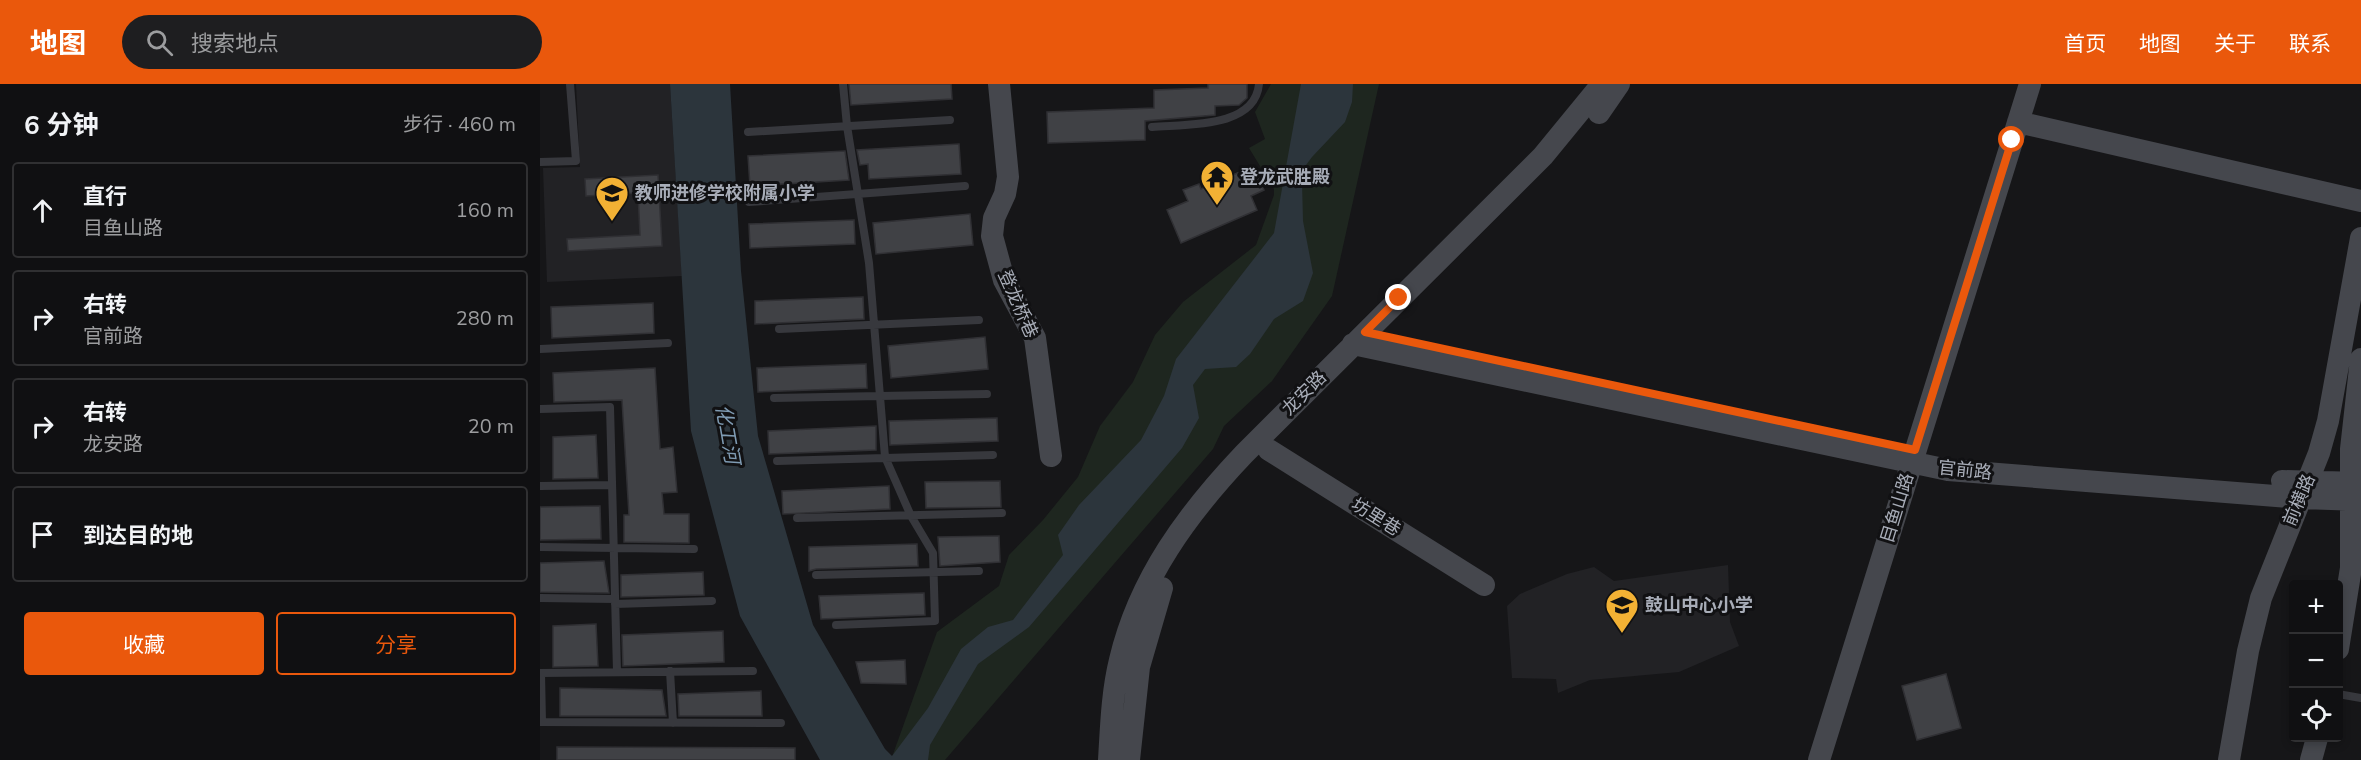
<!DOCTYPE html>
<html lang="zh">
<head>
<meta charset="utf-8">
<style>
  :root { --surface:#101012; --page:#1e1e20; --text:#f1f3f6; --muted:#9c9d9f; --line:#303032; --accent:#ea580c }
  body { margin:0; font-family:"Nunito Sans","Noto Sans SC",sans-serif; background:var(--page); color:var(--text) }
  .controls { position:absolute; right:18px; bottom:18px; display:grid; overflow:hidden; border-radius:6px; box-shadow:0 3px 9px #0003 }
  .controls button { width:54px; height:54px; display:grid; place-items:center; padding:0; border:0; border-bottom:2px solid var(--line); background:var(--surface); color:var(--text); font:30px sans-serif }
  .stop { position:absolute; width:18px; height:18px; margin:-14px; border:4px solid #ea580c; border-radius:50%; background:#fff }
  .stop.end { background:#ea580c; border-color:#fff; box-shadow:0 2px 6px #0008 }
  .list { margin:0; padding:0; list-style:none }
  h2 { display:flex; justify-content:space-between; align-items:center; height:78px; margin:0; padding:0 24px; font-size:26px }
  h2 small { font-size:20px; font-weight:400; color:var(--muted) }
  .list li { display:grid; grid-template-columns:39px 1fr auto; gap:18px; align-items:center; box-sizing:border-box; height:96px; margin:0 12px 12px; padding:0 12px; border:2px solid var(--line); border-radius:6px }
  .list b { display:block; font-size:22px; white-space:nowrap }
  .list p { margin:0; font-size:20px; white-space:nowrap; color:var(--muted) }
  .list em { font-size:20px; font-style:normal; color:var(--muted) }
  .actions { display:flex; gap:12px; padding:18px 24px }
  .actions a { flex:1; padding:14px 0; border:2px solid var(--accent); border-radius:6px; text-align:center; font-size:21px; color:var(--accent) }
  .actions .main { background:var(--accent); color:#fff }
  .icon { flex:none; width:33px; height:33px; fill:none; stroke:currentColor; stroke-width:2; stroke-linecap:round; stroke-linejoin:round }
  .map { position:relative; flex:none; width:1821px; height:676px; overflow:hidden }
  header { display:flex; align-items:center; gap:36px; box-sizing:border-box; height:84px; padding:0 30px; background:var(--accent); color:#fff }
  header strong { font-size:28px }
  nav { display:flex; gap:33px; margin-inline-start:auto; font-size:21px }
  .search { width:420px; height:54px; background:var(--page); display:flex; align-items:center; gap:15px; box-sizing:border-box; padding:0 21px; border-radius:33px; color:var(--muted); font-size:22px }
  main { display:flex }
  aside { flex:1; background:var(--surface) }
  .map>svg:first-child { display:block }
  .built { fill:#222225 }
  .green { fill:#1e261f }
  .water { fill:#2c353c }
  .building { fill:#404145; stroke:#303034; stroke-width:1.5 }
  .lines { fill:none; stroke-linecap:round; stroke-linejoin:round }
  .lane { stroke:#37383d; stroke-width:8 }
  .secondary { stroke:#45474d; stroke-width:22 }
  .route { stroke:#ea580c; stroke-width:8 }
  .labels { text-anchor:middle; stroke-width:6; stroke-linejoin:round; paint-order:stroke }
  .poi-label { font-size:18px; font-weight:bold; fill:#a8adb8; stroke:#111113; text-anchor:start }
  .street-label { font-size:18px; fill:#a8adb8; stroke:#111113 }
  .water-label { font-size:20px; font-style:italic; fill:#7f9bb3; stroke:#111113 }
</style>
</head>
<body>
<header>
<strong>地图</strong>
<div class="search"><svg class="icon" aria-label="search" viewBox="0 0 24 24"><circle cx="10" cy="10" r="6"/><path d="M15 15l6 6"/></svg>搜索地点</div>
<nav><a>首页</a><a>地图</a><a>关于</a><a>联系</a></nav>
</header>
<main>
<aside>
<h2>6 分钟<small>步行 · 460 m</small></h2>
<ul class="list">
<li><svg class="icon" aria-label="ahead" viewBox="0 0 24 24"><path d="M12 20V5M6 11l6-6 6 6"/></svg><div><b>直行</b><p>目鱼山路</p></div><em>160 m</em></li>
<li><svg class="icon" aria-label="right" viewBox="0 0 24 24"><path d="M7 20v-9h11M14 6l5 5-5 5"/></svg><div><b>右转</b><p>官前路</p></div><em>280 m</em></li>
<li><svg class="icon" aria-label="right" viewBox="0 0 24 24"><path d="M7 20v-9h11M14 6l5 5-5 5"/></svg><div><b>右转</b><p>龙安路</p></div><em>20 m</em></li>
<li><svg class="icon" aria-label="arrive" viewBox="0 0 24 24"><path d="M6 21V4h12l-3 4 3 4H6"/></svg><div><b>到达目的地</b></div></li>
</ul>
<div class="actions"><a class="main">收藏</a><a>分享</a></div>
</aside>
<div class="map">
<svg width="1821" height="676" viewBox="0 0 1821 676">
  <rect width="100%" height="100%" fill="#161618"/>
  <!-- built -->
  <path class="built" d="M 36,0 L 130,0 L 142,192 L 7,198 L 3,84 L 40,83 Z
    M 1188,481 L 1190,538 L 1199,562 L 1139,588 L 1050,596 L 1018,609 L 1016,595 L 972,594 L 967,522 L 980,510 L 1027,490 L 1054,483 L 1074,497 Z"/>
  <!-- green -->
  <path class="green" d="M 731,0 L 839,0 L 792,212 L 732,297 L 684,342 L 673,365 L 405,676 L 354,676 L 352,673 L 397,548 L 459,502 L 469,471 L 503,436 L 538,393 L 560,342 L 593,298 L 615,251 L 643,218 L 716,161 L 734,111 L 734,105 L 709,64 L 725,55 L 715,28 Z"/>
  <!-- water -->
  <path class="water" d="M 130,0 L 190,0 L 201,187 L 218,352 L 273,541 L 345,665 L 352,672 L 388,624 L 421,565 L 448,543 L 473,536 L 523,471 L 518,451 L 539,421 L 601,356 L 624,312 L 636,275 L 734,149 L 761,0 L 813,0 L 812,18 L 805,38 L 772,73 L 766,81 L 762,98 L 763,137 L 773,189 L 763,217 L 734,235 L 710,270 L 696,283 L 665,285 L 653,301 L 659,334 L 642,364 L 489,543 L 438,580 L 390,661 L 388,676 L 280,676 L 200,532 L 151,347 Z"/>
  <!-- building -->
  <path class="building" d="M 309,0 L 411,0 L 412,15 L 311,21 Z
    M 668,0 L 707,0 L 707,14 L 699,21 L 675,22 L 675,31 L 605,37 L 605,56 L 508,59 L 507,28 L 614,24 L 614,6 L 668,4 Z
    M 419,60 L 421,90 L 329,95 L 328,80 L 320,81 L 317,66 Z
    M 305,67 L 309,96 L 210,102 L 208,72 Z
    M 704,86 L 707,94 L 717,89 L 724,106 L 711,112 L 717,126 L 641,159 L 627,126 L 648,117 L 643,106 L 659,100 L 661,105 Z
    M 118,91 L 122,162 L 28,167 L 27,155 L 100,151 L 98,109 L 46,112 L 45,95 Z
    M 430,130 L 433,161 L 336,170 L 333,139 Z
    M 314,136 L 315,160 L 210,164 L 209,140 Z
    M 323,213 L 324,235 L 215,240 L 215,217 Z
    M 113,219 L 114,249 L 12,254 L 11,223 Z
    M 445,253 L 448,285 L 351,294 L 348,262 Z
    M 326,280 L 327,304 L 218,308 L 217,284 Z
    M 115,284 L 120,365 L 133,363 L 137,408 L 122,409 L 124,430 L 149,430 L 149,459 L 84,458 L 84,431 L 89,431 L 82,316 L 14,318 L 13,289 Z
    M 457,334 L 458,357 L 350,361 L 349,337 Z
    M 336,342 L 336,366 L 229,370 L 228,347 Z
    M 56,351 L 58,394 L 13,395 L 13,353 Z
    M 460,397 L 461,423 L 386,424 L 385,398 Z
    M 349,402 L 350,425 L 243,430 L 242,407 Z
    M 60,422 L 61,455 L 0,456 L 0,423 Z
    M 459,452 L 460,478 L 400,482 L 398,453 Z
    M 377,460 L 378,482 L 276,485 L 269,487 L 269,463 Z
    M 64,477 L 69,509 L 0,508 L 0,479 Z
    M 163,488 L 164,511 L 81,513 L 81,491 Z
    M 384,509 L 385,531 L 281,535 L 279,512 Z
    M 56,540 L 58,582 L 13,583 L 13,542 Z
    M 183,547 L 184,578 L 83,582 L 82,551 Z
    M 365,576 L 366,600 L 321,599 L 316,578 Z
    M 1406,590 L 1421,644 L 1377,656 L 1362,602 Z
    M 20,604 L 122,606 L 126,632 L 20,632 Z
    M 221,607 L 222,632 L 139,632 L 138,610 Z
    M 17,663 L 255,664 L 255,676 L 17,676 Z"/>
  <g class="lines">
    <!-- lane -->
    <path class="lane" d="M 612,43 C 645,40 715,45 719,0
      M 208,48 L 410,36
      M 0,78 L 36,77 L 30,0
      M 209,118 L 425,102
      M 239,245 L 439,236
      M 0,265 L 128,259
      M 234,314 L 447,310
      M 0,325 L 70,323 L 77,587
      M 237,377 L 453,371
      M 0,402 L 72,401
      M 257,434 L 462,429
      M 0,463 L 154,465
      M 276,491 L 439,487
      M 0,514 L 75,515
      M 75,520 L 172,517
      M 296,541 L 395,537 L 393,469 L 371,432 L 345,373 L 329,179 L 307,42 L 303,0
      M 130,587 L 133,639
      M 0,589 L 213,587
      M 1,589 L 2,638
      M 1798,610 L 1821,614
      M 0,638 L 241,639"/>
    <!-- secondary -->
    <path class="secondary" d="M 459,0 L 468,93 L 465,110 L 454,134 L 452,152 L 464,196 L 495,254 L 511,372
      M 1059,29 L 1079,0
      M 1478,38 L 1821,117
      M 813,260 L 1408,386 L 1761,414 L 1821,416
      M 729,366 L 944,501
      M 1742,397 L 1821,399
      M 1798,565 L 1811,484 L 1811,365 L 1821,275
      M 569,676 C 571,643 572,608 580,576 C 599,495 648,429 704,370 L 1003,72 L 1062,0
      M 589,676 L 599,583 L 622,504
      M 1279,676 L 1490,0
      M 1689,676 L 1708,567 L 1721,514 L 1779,369 L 1788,337 L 1821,154
      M 1771,676 L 1777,654"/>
  </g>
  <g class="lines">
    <!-- route -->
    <path class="route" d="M 859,214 L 825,248 L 1375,366 L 1472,56"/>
  </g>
  <!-- icons -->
  <defs>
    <symbol id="temple-pin" viewBox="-11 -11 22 30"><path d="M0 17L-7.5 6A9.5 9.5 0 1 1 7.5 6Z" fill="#f2b134" stroke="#111113"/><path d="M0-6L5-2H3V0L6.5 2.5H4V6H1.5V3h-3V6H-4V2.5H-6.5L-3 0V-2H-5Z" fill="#111"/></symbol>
    <symbol id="school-pin" viewBox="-11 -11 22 30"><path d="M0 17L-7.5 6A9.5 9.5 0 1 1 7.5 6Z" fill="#f2b134" stroke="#111113"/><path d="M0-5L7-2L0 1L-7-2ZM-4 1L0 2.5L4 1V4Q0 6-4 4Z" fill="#111"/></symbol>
  </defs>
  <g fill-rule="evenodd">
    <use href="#temple-pin" x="658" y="74" width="38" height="52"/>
    <use href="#school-pin" x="53" y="90" width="38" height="52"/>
    <use href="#school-pin" x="1063" y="502" width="38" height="52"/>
  </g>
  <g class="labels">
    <!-- poi labels -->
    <g class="poi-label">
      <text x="700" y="99">登龙武胜殿</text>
      <text x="95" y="115">教师进修学校附属小学</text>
      <text x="1105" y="527">鼓山中心小学</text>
    </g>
    <!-- street labels -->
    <g class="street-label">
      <text transform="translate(478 220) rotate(66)" y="6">登龙桥巷</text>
      <text transform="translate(764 309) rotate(-45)" y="6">龙安路</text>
      <text transform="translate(1425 386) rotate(6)" y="6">官前路</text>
      <text transform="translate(1759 416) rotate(-67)" y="6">前横路</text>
      <text transform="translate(1357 424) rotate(-73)" y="6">目鱼山路</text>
      <text transform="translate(836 433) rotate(32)" y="6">坊里巷</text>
    </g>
    <!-- water labels -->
    <g class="water-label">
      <text transform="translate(188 350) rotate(80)" y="7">化工河</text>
    </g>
  </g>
</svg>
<div class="controls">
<button>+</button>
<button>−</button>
<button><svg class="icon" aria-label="locate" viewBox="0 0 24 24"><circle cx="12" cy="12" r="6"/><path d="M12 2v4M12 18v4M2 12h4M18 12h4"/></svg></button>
</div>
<div class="stop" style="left:1472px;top:56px"></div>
<div class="stop end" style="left:859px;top:214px"></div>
</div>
</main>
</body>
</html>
